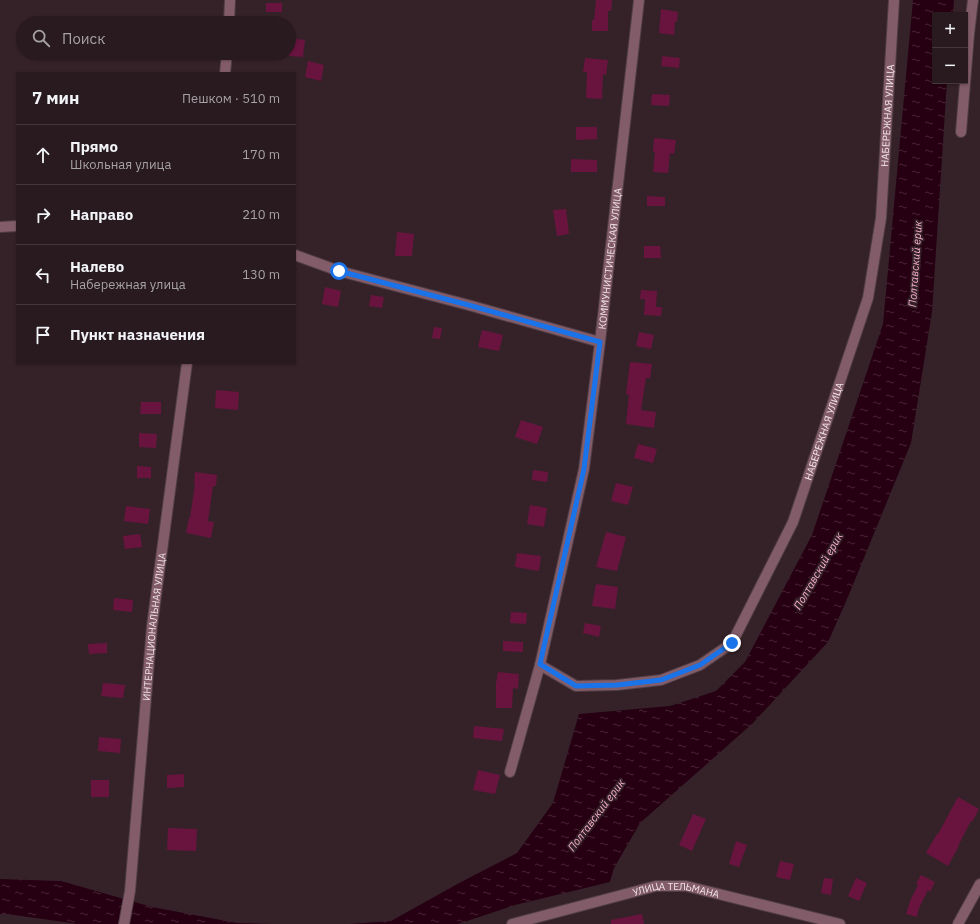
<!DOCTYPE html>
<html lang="ru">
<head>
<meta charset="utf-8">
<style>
  :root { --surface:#281a1f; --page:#302328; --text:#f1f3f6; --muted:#a5a1a4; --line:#44383d }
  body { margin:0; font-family:"IBM Plex Sans",sans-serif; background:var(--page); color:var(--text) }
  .controls { position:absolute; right:12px; top:12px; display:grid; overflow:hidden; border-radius:0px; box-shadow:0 1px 3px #0004 }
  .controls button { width:36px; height:36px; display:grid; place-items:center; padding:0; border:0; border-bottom:1px solid var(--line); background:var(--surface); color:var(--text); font:20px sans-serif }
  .stop { position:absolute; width:12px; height:12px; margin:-9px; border:3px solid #1a73e8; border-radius:50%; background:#fff }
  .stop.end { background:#1a73e8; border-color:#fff; box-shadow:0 1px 4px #0008 }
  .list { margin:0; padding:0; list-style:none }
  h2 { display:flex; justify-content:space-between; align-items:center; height:52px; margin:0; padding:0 16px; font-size:17px }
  h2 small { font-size:13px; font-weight:400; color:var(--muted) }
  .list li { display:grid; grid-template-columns:26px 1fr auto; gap:12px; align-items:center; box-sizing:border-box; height:60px; padding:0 16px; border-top:1px solid var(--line) }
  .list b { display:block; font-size:15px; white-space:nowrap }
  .list p { margin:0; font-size:13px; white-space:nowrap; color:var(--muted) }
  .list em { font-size:13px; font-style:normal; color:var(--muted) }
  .icon { flex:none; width:22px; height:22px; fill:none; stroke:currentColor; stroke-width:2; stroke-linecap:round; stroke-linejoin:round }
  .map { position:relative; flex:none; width:980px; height:924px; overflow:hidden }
  .search { position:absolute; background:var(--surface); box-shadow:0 1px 3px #0004; left:16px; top:16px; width:280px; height:44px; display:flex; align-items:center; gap:10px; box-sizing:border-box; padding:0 14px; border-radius:22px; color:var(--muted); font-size:15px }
  .panel { position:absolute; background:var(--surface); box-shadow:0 1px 3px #0004; left:16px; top:72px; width:280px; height:292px; border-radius:0px }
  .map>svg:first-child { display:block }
  .water { fill:url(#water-ripples) }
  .building { fill:#68143e }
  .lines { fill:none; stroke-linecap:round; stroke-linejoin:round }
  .minor-casing { stroke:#4f3d44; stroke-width:12 }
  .minor { stroke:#835c6a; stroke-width:10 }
  .route { stroke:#1a73e8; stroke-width:5 }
  .labels { text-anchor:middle; stroke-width:3.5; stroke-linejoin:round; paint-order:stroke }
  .street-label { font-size:10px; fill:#f2e5e9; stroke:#352229 }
  .water-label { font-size:11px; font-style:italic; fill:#fab1cc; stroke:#352229 }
</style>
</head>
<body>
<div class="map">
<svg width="980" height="924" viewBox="0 0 980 924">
  <defs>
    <pattern id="water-ripples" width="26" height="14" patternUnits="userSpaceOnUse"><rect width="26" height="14" fill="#260012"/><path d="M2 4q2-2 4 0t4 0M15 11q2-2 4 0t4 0" fill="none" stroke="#462534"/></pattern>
  </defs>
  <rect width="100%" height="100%" fill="#352229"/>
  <!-- water -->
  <path class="water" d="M 913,0 L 954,0 L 953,15 L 935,15 L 935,81 L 947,81 L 932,312 L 911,443 L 848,597 L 828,642 L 752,724 L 640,823 L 614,868 L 610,882 L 515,905 L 458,924 L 349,924 L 391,921 L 461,882 L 517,853 L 553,803 L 579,714 L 670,706 L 716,691 L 745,662 L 812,535 L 883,324 Z
    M 0,879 L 61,881 L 152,907 L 237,923 L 272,924 L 78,924 L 7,914 L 0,914 Z"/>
  <!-- building -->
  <path class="building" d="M 596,0 L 612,0 L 611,11 L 608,11 L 608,31 L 592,31 L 592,20 L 594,20 Z
    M 266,3 L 282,3 L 282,12 L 266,12 Z
    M 661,9 L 678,12 L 677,22 L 675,22 L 674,35 L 659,33 Z
    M 289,38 L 305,40 L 303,57 L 289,56 Z
    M 662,56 L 680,58 L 679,68 L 661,66 Z
    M 585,58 L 608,60 L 606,75 L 603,74 L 602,99 L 586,98 L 587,72 L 583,72 Z
    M 308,61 L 324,65 L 321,81 L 305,77 Z
    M 652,94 L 670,95 L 669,106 L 651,105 Z
    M 576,127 L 597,127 L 597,139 L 576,140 Z
    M 654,138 L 676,140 L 674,154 L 670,153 L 668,173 L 653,172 L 655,152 L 653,152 Z
    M 571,159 L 597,160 L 597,172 L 571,172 Z
    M 647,196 L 665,197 L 665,206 L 647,206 Z
    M 566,209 L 569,234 L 557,236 L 553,210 Z
    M 397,232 L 414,234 L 412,256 L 395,256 Z
    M 644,246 L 660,246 L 661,258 L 644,258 Z
    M 325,287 L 341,291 L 338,307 L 322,304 Z
    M 641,290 L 657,291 L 656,307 L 662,307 L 661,316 L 644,315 L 645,299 L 640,299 Z
    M 371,295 L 384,297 L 382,308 L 369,306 Z
    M 434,327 L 442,328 L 440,339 L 432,338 Z
    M 482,330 L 503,335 L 499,351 L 478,347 Z
    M 639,332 L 654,335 L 651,349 L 636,346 Z
    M 630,362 L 652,364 L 650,378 L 646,378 L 641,410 L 656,412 L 654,428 L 626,424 L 629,395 L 626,394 Z
    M 216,390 L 239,392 L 238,410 L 215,408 Z
    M 141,402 L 161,402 L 161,414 L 140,414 Z
    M 521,420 L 543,427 L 537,444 L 515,437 Z
    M 139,433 L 157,434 L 156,448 L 139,447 Z
    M 638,444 L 657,449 L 653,463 L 634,458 Z
    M 137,466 L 151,467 L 151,478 L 137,478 Z
    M 533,470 L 548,472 L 547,482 L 532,480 Z
    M 195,472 L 217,475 L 216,486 L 213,486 L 208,521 L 214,522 L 211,538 L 186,533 L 189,518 L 190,518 L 195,484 L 194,484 Z
    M 616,483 L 633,487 L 628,505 L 611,501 Z
    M 530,505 L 547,508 L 544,527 L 527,524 Z
    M 126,506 L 150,509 L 148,524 L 124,521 Z
    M 606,532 L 626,537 L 617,571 L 596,567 Z
    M 140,534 L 142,547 L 125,549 L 123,536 Z
    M 517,553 L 541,556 L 539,571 L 515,567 Z
    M 596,584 L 618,587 L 615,609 L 592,606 Z
    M 114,598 L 133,600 L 132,612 L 113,610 Z
    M 511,612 L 527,613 L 526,624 L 510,623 Z
    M 585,623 L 601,626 L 599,637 L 583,633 Z
    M 503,641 L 523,642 L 523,652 L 503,651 Z
    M 107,643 L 107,653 L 89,654 L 88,644 Z
    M 498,672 L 519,674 L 518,689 L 513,688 L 512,708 L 496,708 L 496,683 Z
    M 103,683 L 125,685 L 123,698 L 101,696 Z
    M 474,726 L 504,729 L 502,741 L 473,738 Z
    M 99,737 L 121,739 L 120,753 L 98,751 Z
    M 478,770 L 500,775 L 495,794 L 473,790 Z
    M 184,774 L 184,787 L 167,788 L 167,775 Z
    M 91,780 L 109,780 L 109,797 L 91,797 Z
    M 958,797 L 979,809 L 972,822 L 971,821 L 958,846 L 959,846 L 948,866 L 926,853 L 937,834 L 938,834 Z
    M 693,814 L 706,819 L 692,851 L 679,845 Z
    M 168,828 L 197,829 L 196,851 L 167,850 Z
    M 736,841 L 747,845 L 739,867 L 729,864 Z
    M 780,861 L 794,864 L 790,880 L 776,877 Z
    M 921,875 L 935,882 L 930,892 L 928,890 L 919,908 L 917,917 L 906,914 L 910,901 L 918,885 L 916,884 Z
    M 824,878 L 833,879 L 831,895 L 821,893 Z
    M 856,878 L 867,883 L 859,901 L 848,896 Z
    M 642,914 L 644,924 L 611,924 L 611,920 Z"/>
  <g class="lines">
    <defs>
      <g id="minor">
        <path d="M 229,23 L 230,0"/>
        <path d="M 225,73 L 227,53"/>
        <path d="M 961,132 L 969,34 L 973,0"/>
        <path d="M 0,227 L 17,226"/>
        <path d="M 295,255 L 339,271 L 472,306 L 600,342"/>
        <path id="s1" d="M 540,665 L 576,686 L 617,685 L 661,680 L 700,665 L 732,643 L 793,522 L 868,298 L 881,218 L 894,0"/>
        <path id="s2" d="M 510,772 L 540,665 L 584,469 L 600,342 L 639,0"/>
        <path id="s3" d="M 124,924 L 130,891 L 152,626 L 187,363"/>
        <path id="s4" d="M 512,924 L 656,886 L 686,886 L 840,924"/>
        <path d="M 958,924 L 980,884"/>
      </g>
    </defs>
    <!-- minor casing -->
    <use href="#minor" class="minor-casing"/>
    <!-- minor -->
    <use href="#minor" class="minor"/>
  </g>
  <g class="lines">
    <!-- route -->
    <path class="route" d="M 339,271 L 472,306 L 600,342 L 584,469 L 540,664 L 576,686 L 617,685 L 661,680 L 700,665 L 732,643"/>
  </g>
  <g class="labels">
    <!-- street labels -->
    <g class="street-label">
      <text dy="4" stroke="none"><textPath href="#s1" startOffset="763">НАБЕРЕЖНАЯ УЛИЦА</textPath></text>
      <text dy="4" stroke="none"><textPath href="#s2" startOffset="524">КОММУНИСТИЧЕСКАЯ УЛИЦА</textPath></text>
      <text dy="4" stroke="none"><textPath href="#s1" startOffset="439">НАБЕРЕЖНАЯ УЛИЦА</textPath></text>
      <text dy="4" stroke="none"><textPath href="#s3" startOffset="299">ИНТЕРНАЦИОНАЛЬНАЯ УЛИЦА</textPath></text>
      <text dy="4" stroke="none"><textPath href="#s4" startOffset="169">УЛИЦА ТЕЛЬМАНА</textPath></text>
    </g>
    <!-- water labels -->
    <g class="water-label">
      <text transform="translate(915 264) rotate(-86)" y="4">Полтавский ерик</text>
      <text transform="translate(818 571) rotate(-60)" y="4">Полтавский ерик</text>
      <text transform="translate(596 815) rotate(-53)" y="4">Полтавский ерик</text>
    </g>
  </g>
</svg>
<div class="controls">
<button>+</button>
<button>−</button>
</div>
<div class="stop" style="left:339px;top:271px"></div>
<div class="stop end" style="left:732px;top:643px"></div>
<div class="search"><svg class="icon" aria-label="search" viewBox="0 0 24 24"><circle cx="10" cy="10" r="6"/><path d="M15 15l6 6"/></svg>Поиск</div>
<section class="panel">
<h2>7 мин<small>Пешком · 510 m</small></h2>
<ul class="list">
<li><svg class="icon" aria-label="ahead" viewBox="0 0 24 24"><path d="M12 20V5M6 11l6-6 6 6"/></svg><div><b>Прямо</b><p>Школьная улица</p></div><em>170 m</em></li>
<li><svg class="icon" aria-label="right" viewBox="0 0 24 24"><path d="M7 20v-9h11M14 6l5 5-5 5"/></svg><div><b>Направо</b></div><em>210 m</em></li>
<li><svg class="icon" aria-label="left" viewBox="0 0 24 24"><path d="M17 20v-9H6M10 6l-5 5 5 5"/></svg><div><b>Налево</b><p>Набережная улица</p></div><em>130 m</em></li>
<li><svg class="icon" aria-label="arrive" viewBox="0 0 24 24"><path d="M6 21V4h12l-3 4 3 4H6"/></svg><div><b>Пункт назначения</b></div></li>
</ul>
</section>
</div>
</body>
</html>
